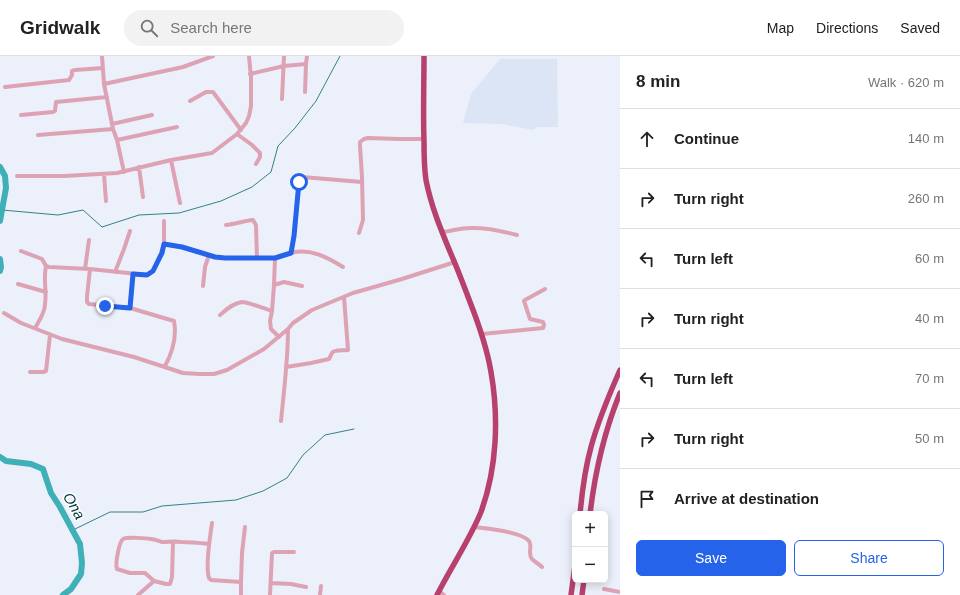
<!DOCTYPE html>
<html lang="en">
<head>
<meta charset="utf-8">
<style>
  :root { --surface:#fff; --page:#f2f2f2; --text:#222; --muted:#767676; --line:#e0e0e0; --accent:#2563eb }
  body { margin:0; font-family:Helvetica,sans-serif; background:var(--page); color:var(--text) }
  .controls { position:absolute; right:12px; bottom:12px; display:grid; overflow:hidden; border-radius:6px; box-shadow:0 2px 10px #0003 }
  .controls button { width:36px; height:36px; display:grid; place-items:center; padding:0; border:0; border-bottom:1px solid var(--line); background:var(--surface); color:var(--text); font:20px sans-serif }
  .stop { position:absolute; width:12px; height:12px; margin:-9px; border:3px solid #2563eb; border-radius:50%; background:#fff }
  .stop.end { background:#2563eb; border-color:#fff; box-shadow:0 1px 4px #0008 }
  .list { margin:0; padding:0; list-style:none }
  h2 { display:flex; justify-content:space-between; align-items:center; height:52px; margin:0; padding:0 16px; font-size:17px }
  h2 small { font-size:13px; font-weight:400; color:var(--muted) }
  .list li { display:grid; grid-template-columns:26px 1fr auto; gap:12px; align-items:center; box-sizing:border-box; height:60px; padding:0 16px; border-top:1px solid var(--line) }
  .list b { display:block; font-size:15px; white-space:nowrap }
  .list em { font-size:13px; font-style:normal; color:var(--muted) }
  .actions { display:flex; gap:8px; padding:12px 16px }
  .actions a { flex:1; padding:9px 0; border:1px solid var(--accent); border-radius:6px; text-align:center; font-size:14px; color:var(--accent) }
  .actions .main { background:var(--accent); color:#fff }
  .icon { flex:none; width:22px; height:22px; fill:none; stroke:currentColor; stroke-width:2; stroke-linecap:round; stroke-linejoin:round }
  .map { position:relative; flex:none; width:620px; height:539px; overflow:hidden }
  header { display:flex; align-items:center; gap:24px; box-sizing:border-box; height:56px; padding:0 20px; background:var(--surface); border-bottom:1px solid var(--line) }
  header strong { font-size:19px }
  nav { display:flex; gap:22px; margin-inline-start:auto; font-size:14px }
  .search { width:280px; height:36px; background:var(--page); display:flex; align-items:center; gap:10px; box-sizing:border-box; padding:0 14px; border-radius:22px; color:var(--muted); font-size:15px }
  main { display:flex }
  aside { flex:1; background:var(--surface) }
  .map>svg:first-child { display:block }
  .built { fill:#dce5f5 }
  .lines { fill:none; stroke-linecap:round; stroke-linejoin:round }
  .stream { stroke:#338289; stroke-width:1 }
  .river { stroke:#3fafb8; stroke-width:6 }
  .minor { stroke:#dda2b3; stroke-width:4 }
  .highway { stroke:#b8406d; stroke-width:5.5 }
  .route { stroke:#2563eb; stroke-width:5 }
  .labels { text-anchor:middle; stroke-width:3; stroke-linejoin:round; paint-order:stroke }
  .water-label { font-size:15px; font-style:italic; fill:#00363a; stroke:#fff }
</style>
</head>
<body>
<header>
<strong>Gridwalk</strong>
<div class="search"><svg class="icon" aria-label="search" viewBox="0 0 24 24"><circle cx="10" cy="10" r="6"/><path d="M15 15l6 6"/></svg>Search here</div>
<nav><a>Map</a><a>Directions</a><a>Saved</a></nav>
</header>
<main>
<div class="map">
<svg width="620" height="539" viewBox="0 0 620 539">
  <rect width="100%" height="100%" fill="#ebf0fa"/>
  <!-- built -->
  <path class="built" d="M 500,3 L 557,3 L 558,71 L 537,71 L 533,74 L 502,68 L 463,67 L 471,38 Z"/>
  <g class="lines">
    <!-- stream -->
    <path class="stream" d="M 2,154 L 58,159 L 83,154 L 102,171 L 139,159 L 179,157 L 221,145 L 252,131 L 271,116 L 278,90 L 295,72 L 316,45 L 340,0
      M 73,474 L 110,456 L 143,456 L 162,450 L 236,444 L 263,435 L 287,422 L 303,399 L 325,379 L 354,373"/>
    <!-- river -->
    <path class="river" d="M 0,111 L 5,120 L 6,132 L 0,165
      M 0,203 L 1,211 L 0,215
      M 0,401 L 6,405 L 31,408 L 43,413 L 51,437 L 60,451 L 80,488 L 82,507 L 81,518 L 71,533 L 63,539"/>
    <!-- minor -->
    <path class="minor" d="M 102,0 L 104,28 L 113,73 L 117,84 L 124,116
      M 250,18 L 284,10 L 306,8
      M 104,28 L 183,11 L 213,0
      M 5,31 L 69,24 L 72,19 L 72,15 L 75,14 L 103,12
      M 305,36 L 306,8 L 307,0
      M 282,43 L 284,0
      M 190,45 L 206,36 L 213,36 L 241,74
      M 21,59 L 53,56 L 55,55 L 56,46 L 107,41
      M 112,68 L 152,59
      M 237,78 L 252,89 L 260,97 L 260,101 L 256,108
      M 38,79 L 113,73
      M 117,84 L 177,71
      M 171,104 L 180,147
      M 139,111 L 143,141
      M 104,118 L 106,145
      M 17,120 L 64,120 L 117,117 L 171,104 L 212,97 L 237,78 L 246,67 L 249,60 L 251,50 L 251,22 L 249,0
      M 226,169 C 235,168 244,165 253,164 L 256,169 L 257,202
      M 442,176 C 451,175 461,172 470,172 C 486,171 502,175 517,179
      M 359,177 L 363,164 L 362,121 L 360,90 L 360,86 L 364,83 L 368,82 L 399,83 L 424,83
      M 164,188 L 164,165
      M 21,195 L 42,203 L 46,210 L 49,211 L 90,213 L 147,219 L 153,215 L 161,197 L 164,188 L 182,191 L 215,201 L 225,202 L 275,202 L 274,229 L 272,255 L 270,265 L 271,273 L 279,281
      M 291,197 L 294,179 L 299,126 L 300,123 L 302,121 L 362,126
      M 275,202 C 280,201 285,198 291,197 C 310,192 327,201 343,211
      M 85,213 L 89,184
      M 90,213 L 87,240 L 87,246 L 89,248 L 130,252 L 174,265 C 177,281 172,297 165,310
      M 115,216 L 124,193 L 130,175
      M 18,228 L 46,236
      M 274,229 L 284,226 L 302,230
      M 203,230 L 205,211 L 209,199
      M 130,252 L 133,218
      M 4,257 L 21,267 L 62,283 L 134,301 L 183,317 L 200,318 L 214,318 L 227,314 L 264,293 L 288,273 L 293,267 L 312,254 L 353,237 L 402,223 L 455,206
      M 220,259 C 226,254 233,247 242,246 C 248,246 265,253 272,255
      M 35,272 C 39,265 45,257 45,248 C 47,235 43,223 46,210
      M 482,278 L 543,272 L 544,269 L 543,266 L 530,263 L 524,245 L 525,244 L 545,233
      M 286,311 L 311,307 L 329,303 C 330,301 331,299 332,297 C 334,293 344,295 348,294 L 344,241
      M 30,316 L 43,316 L 46,315 L 50,279
      M 281,365 C 284,334 288,304 288,273
      M 212,467 C 210,481 205,510 209,522 L 211,524 L 241,526 L 241,539
      M 474,471 C 486,472 522,476 529,485 C 533,490 527,497 532,503 C 535,506 539,508 542,511
      M 173,486 L 172,521 L 170,528 L 166,528 L 154,525 L 145,517 L 130,517 L 117,513 C 115,508 119,486 123,483 C 127,481 146,482 151,483 C 155,483 158,485 162,486 C 169,486 175,485 181,486 C 190,486 200,487 209,488
      M 241,526 L 242,497 L 245,471
      M 271,527 L 291,528 L 306,531
      M 604,533 L 620,536
      M 439,535 L 444,539
      M 138,539 L 154,525
      M 270,539 L 272,497 L 274,496 L 294,496
      M 320,539 L 321,530"/>
    <!-- highway -->
    <path class="highway" d="M 424,0 C 424,28 423,56 424,85 C 424,98 424,111 426,124 C 431,150 441,174 451,198 C 458,214 464,230 470,246 C 479,269 487,292 491,316 C 499,362 497,412 481,456 C 469,485 451,511 437,539
      M 580,458 C 582,436 585,413 591,391 C 598,365 609,339 620,314
      M 590,458 C 595,416 604,376 620,337
      M 571,539 L 575,510
      M 582,539 L 584,524"/>
  </g>
  <g class="lines">
    <!-- route -->
    <path class="route" d="M 105,250 L 130,252 L 133,218 L 147,219 L 153,215 L 162,197 L 164,188 L 182,191 L 215,201 L 225,202 L 275,202 L 291,197 L 294,180 L 299,126"/>
  </g>
  <g class="labels">
    <!-- water labels -->
    <g class="water-label">
      <text transform="translate(74 450) rotate(60)" y="5">Ona</text>
    </g>
  </g>
</svg>
<div class="controls">
<button>+</button>
<button>−</button>
</div>
<div class="stop" style="left:299px;top:126px"></div>
<div class="stop end" style="left:105px;top:250px"></div>
</div>
<aside>
<h2>8 min<small>Walk · 620 m</small></h2>
<ul class="list">
<li><svg class="icon" aria-label="ahead" viewBox="0 0 24 24"><path d="M12 20V5M6 11l6-6 6 6"/></svg><div><b>Continue</b></div><em>140 m</em></li>
<li><svg class="icon" aria-label="right" viewBox="0 0 24 24"><path d="M7 20v-9h11M14 6l5 5-5 5"/></svg><div><b>Turn right</b></div><em>260 m</em></li>
<li><svg class="icon" aria-label="left" viewBox="0 0 24 24"><path d="M17 20v-9H6M10 6l-5 5 5 5"/></svg><div><b>Turn left</b></div><em>60 m</em></li>
<li><svg class="icon" aria-label="right" viewBox="0 0 24 24"><path d="M7 20v-9h11M14 6l5 5-5 5"/></svg><div><b>Turn right</b></div><em>40 m</em></li>
<li><svg class="icon" aria-label="left" viewBox="0 0 24 24"><path d="M17 20v-9H6M10 6l-5 5 5 5"/></svg><div><b>Turn left</b></div><em>70 m</em></li>
<li><svg class="icon" aria-label="right" viewBox="0 0 24 24"><path d="M7 20v-9h11M14 6l5 5-5 5"/></svg><div><b>Turn right</b></div><em>50 m</em></li>
<li><svg class="icon" aria-label="arrive" viewBox="0 0 24 24"><path d="M6 21V4h12l-3 4 3 4H6"/></svg><div><b>Arrive at destination</b></div></li>
</ul>
<div class="actions"><a class="main">Save</a><a>Share</a></div>
</aside>
</main>
</body>
</html>
